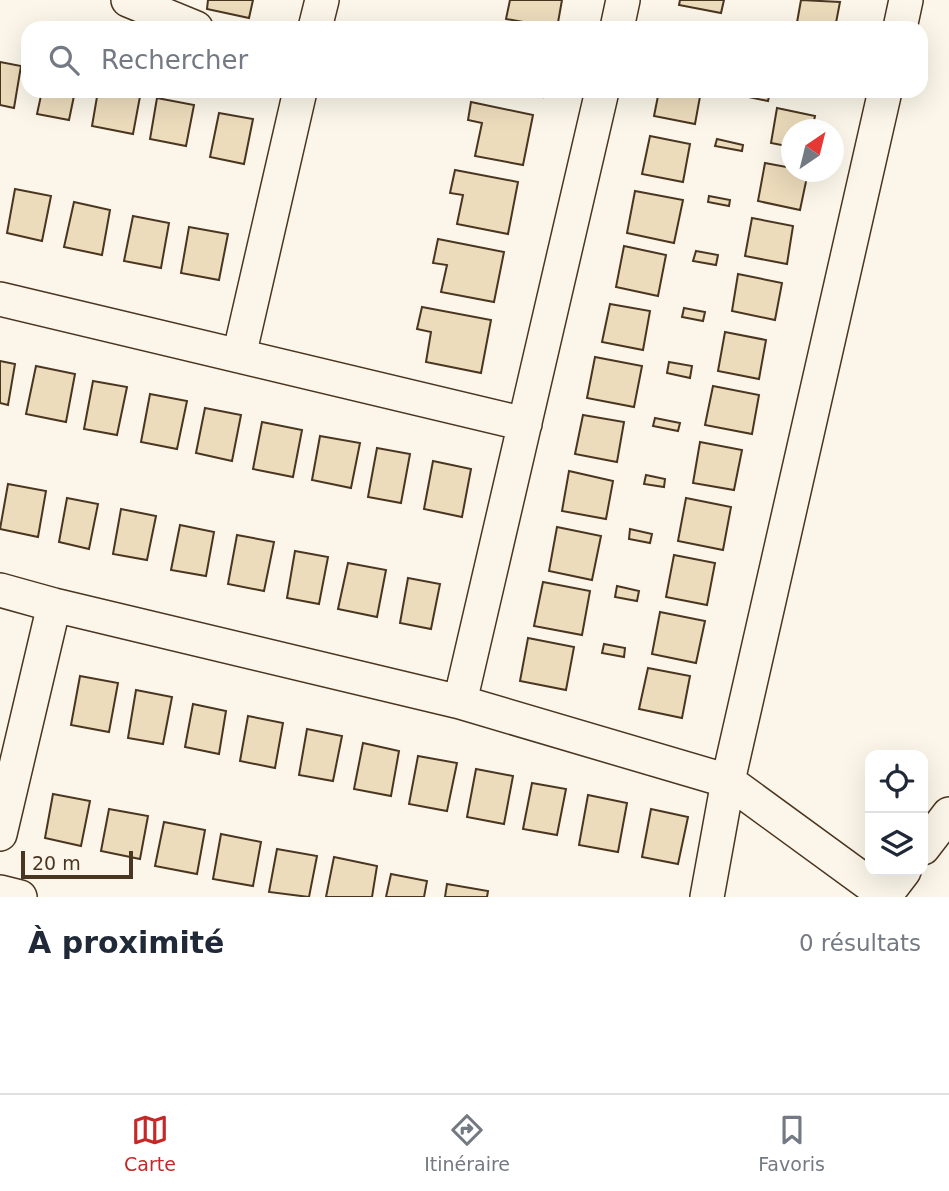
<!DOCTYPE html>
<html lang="fr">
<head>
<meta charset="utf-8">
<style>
  :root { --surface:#fff; --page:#f2f2f3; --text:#1f2937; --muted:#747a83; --line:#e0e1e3; --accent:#c62828 }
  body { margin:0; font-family:"DejaVu Sans",sans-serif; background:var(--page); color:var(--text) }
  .controls { position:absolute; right:21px; bottom:21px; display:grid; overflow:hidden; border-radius:14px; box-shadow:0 7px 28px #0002 }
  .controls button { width:63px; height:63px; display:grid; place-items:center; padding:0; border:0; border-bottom:2px solid var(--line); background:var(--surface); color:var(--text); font:35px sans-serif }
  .compass { position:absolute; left:781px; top:119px; width:63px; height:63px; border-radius:50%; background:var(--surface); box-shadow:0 7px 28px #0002; rotate:35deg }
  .scale { position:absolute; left:21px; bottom:18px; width:112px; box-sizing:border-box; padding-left:7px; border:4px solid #4a3520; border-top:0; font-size:19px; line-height:24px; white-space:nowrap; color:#4a3520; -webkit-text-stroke:5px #fbf6e9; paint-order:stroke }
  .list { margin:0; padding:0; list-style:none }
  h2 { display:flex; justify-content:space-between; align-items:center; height:91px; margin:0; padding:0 28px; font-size:30px }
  h2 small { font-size:23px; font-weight:400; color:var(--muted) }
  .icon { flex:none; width:38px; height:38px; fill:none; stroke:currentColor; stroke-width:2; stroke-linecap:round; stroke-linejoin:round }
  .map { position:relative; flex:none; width:949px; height:897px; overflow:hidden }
  .search { position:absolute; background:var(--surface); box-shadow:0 7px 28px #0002; left:21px; right:21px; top:21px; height:77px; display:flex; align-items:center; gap:18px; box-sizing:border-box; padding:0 24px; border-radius:21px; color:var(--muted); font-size:26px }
  .sheet { height:196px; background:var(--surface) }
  nav { display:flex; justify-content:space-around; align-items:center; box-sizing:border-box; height:98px; border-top:2px solid var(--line); background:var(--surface); font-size:19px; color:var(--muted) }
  nav a { display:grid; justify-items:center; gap:4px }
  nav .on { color:var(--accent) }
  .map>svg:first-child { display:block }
  .building { fill:#ecdcbc; stroke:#4a3520; stroke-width:2 }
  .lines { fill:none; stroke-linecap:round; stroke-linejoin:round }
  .street-casing { stroke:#4a3520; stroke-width:36 }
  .street { stroke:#fbf6e9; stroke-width:33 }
</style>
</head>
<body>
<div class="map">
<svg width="949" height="897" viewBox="0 0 949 897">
  <rect width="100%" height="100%" fill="#fbf6e9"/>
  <!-- building -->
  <path class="building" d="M 208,0 L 253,0 L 249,18 L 207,9 Z
    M 510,0 L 562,0 L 557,28 L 506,19 Z
    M 680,0 L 724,0 L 721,13 L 679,5 Z
    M 801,0 L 840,2 L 835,28 L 796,28 Z
    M 0,62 L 21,66 L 14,108 L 0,105 Z
    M 42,91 L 75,91 L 69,120 L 37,114 Z
    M 98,91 L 141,91 L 133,134 L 92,126 Z
    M 514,91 L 544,91 L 543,97 Z
    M 659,91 L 701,91 L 695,124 L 654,116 Z
    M 734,91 L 764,91 L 770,92 L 768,101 L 734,94 Z
    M 157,98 L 194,105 L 186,146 L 150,139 Z
    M 471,102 L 533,115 L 523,165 L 475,156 L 482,123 L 468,120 Z
    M 777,108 L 815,116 L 812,130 L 792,130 L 792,147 L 771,143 Z
    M 219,113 L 253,119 L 244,164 L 210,157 Z
    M 650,136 L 690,144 L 683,182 L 642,174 Z
    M 717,139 L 743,145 L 742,151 L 715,146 Z
    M 765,163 L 792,168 L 792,172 L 808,172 L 800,210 L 758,201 Z
    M 455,170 L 518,182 L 508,234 L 457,224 L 463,195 L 450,193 Z
    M 15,189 L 51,196 L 42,241 L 7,233 Z
    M 635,191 L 683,200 L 674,243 L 627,233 Z
    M 709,196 L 730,200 L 729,206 L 708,202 Z
    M 74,202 L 110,210 L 102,255 L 64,247 Z
    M 133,216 L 169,223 L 161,268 L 124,261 Z
    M 752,218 L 793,226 L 787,264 L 745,256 Z
    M 189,227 L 228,234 L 219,280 L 181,273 Z
    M 438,239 L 504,252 L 494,302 L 441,292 L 447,265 L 433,263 Z
    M 624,246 L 666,255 L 658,296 L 616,287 Z
    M 696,251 L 718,255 L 716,265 L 693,261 Z
    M 738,274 L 782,283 L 775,320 L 732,311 Z
    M 610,304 L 650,311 L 643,350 L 602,342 Z
    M 422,307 L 491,320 L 481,373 L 426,362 L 431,332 L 417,329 Z
    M 684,308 L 705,312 L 703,321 L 682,317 Z
    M 725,332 L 766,340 L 759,379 L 718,371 Z
    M 595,357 L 642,366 L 634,407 L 587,398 Z
    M 0,361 L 15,364 L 8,405 L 0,403 Z
    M 669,362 L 692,366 L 690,378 L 667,373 Z
    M 36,366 L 75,374 L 66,422 L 26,414 Z
    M 93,381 L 127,387 L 117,435 L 84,429 Z
    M 713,386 L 759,395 L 752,434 L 705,425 Z
    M 150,394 L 187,401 L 177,449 L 141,442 Z
    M 205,408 L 241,415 L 232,461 L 196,453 Z
    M 583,415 L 624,422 L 617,462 L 575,454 Z
    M 655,418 L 680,423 L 678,431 L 653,426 Z
    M 262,422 L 302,430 L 293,477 L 253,469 Z
    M 320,436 L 360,443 L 351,488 L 312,480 Z
    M 700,442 L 742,450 L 734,490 L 693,483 Z
    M 377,448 L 410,454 L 401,503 L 368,497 Z
    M 433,461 L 471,469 L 462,517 L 424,509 Z
    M 569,471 L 613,481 L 606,519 L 562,511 Z
    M 646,475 L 665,479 L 664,487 L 644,484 Z
    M 8,484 L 46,491 L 38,537 L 0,529 Z
    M 67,498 L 98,504 L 89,549 L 59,542 Z
    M 686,498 L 731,507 L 723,550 L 678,541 Z
    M 121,509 L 156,516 L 147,560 L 113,554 Z
    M 180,525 L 214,532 L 206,576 L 171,570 Z
    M 557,527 L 601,536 L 592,580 L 549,571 Z
    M 630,529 L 652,534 L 650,543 L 629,539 Z
    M 237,535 L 274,542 L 264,591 L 228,584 Z
    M 295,551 L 328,557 L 319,604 L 287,598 Z
    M 674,555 L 715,563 L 707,605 L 666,597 Z
    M 348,563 L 386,570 L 377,617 L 338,609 Z
    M 408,578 L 440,584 L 431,629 L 400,623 Z
    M 543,582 L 590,591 L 582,635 L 534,626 Z
    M 617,586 L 639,591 L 637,601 L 615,597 Z
    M 660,612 L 705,621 L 696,663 L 652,654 Z
    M 528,638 L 574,647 L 566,690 L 520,681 Z
    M 604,644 L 625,648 L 624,657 L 602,653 Z
    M 648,668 L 690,676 L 682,718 L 639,709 Z
    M 80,676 L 118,683 L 109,732 L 71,725 Z
    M 136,690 L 172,697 L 163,744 L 128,738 Z
    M 193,704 L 226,711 L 219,754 L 185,747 Z
    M 248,716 L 283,723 L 275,768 L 240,761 Z
    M 307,729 L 342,736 L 333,781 L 299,775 Z
    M 363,743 L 399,751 L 391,796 L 354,789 Z
    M 418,756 L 457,763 L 447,811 L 409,804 Z
    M 476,769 L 513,776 L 504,824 L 467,817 Z
    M 532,783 L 566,789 L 557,835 L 523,829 Z
    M 53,794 L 90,801 L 81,846 L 45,838 Z
    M 588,795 L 627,803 L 618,852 L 579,845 Z
    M 109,809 L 148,816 L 140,859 L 101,851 Z
    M 651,809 L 688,817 L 678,864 L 642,857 Z
    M 164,822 L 205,830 L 197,874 L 155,866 Z
    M 221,834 L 261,842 L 253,886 L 213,879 Z
    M 277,849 L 317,856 L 309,897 L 269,892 Z
    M 334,857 L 377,866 L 372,897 L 326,897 Z
    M 391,874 L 427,881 L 424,897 L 386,897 Z
    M 447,884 L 488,891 L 487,897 L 445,897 Z"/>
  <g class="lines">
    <defs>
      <path id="street" d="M 128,0 L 196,28
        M 315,28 L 322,0
        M 617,28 L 623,0
        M 900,28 L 906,0
        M 0,299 L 525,424
        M 239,356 L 300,91
        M 0,590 L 54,605 L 460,702 L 728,781 L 887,897
        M 460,702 L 602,91
        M 0,834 L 54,605
        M 923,848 L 949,814
        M 0,892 L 20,897
        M 885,896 L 904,871
        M 707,897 L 728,781 L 885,91"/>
    </defs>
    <!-- street casing -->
    <use href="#street" class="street-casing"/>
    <!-- street -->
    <use href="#street" class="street"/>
  </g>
</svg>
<div class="controls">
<button><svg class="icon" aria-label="locate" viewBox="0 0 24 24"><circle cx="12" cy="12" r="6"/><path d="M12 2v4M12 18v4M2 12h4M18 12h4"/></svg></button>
<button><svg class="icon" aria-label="layers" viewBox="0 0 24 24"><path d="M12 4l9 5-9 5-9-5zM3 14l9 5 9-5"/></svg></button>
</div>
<svg class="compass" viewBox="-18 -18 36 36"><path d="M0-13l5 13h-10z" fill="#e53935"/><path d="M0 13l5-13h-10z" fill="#747a83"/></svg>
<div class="scale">20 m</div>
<div class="search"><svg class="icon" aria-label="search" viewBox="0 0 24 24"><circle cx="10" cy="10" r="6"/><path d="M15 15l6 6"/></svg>Rechercher</div>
</div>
<section class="sheet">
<h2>À proximité<small>0 résultats</small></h2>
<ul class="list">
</ul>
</section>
<nav>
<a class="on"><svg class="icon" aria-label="map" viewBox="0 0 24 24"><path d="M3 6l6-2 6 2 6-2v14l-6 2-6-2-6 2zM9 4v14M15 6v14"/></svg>Carte</a>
<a><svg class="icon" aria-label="directions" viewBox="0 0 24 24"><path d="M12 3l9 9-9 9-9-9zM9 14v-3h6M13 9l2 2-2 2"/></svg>Itinéraire</a>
<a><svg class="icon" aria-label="saved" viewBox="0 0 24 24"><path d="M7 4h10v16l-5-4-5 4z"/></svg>Favoris</a>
</nav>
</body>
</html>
